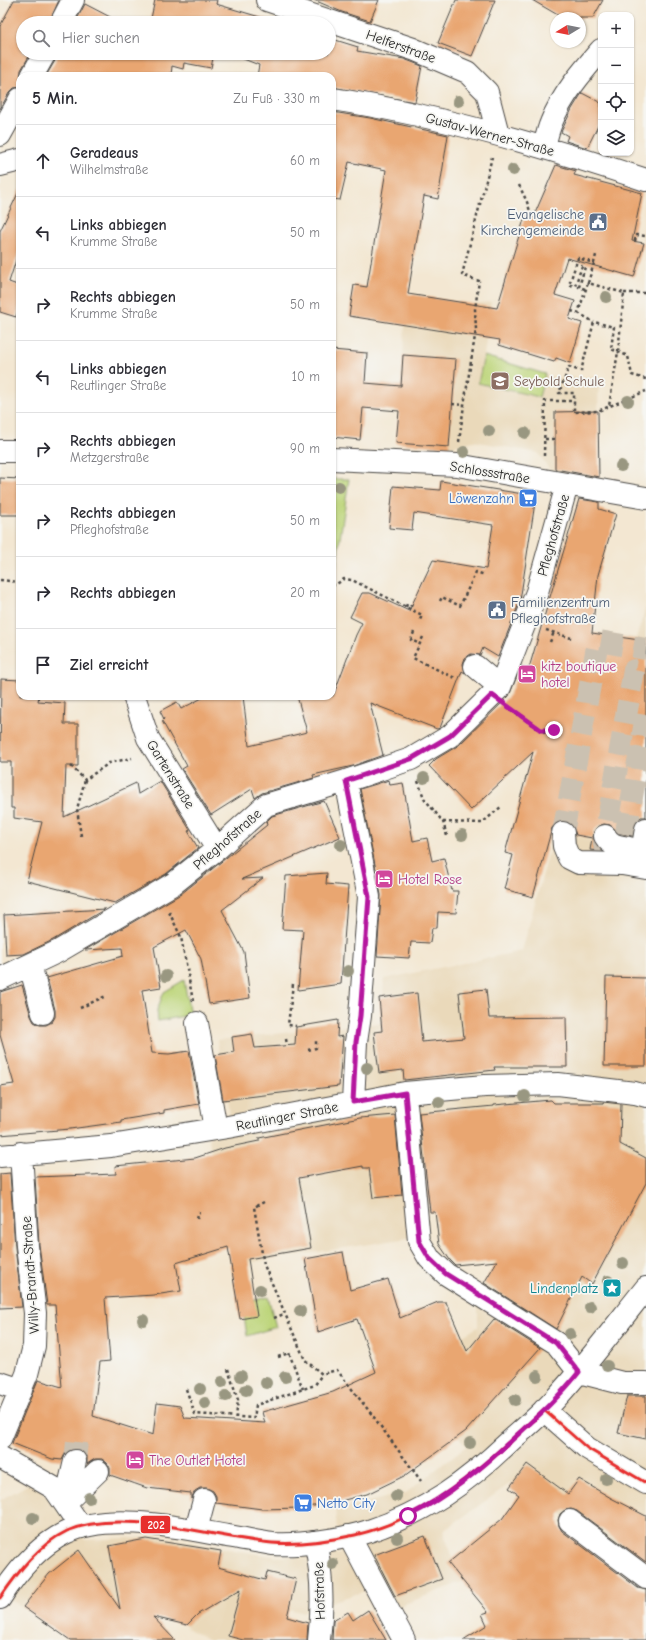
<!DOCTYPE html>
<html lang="de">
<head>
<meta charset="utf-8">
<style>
  :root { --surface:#fff; --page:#f2f2f3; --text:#2b2b33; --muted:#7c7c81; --line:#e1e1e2 }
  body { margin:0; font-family:"Comic Neue",sans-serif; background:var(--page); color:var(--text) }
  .controls { position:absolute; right:12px; top:12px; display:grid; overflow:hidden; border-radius:8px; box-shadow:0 1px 3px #0004 }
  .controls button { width:36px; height:36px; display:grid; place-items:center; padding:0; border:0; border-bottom:1px solid var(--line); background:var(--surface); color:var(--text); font:20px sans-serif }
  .compass { position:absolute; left:550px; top:12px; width:36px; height:36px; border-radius:50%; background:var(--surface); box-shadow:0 1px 3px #0004; rotate:260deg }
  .stop { position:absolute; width:12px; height:12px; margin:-9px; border:3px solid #b5179e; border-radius:50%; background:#fff }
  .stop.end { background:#b5179e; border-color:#fff; box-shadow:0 1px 4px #0008 }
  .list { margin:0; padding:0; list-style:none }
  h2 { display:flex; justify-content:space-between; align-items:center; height:52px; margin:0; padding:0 16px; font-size:17px }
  h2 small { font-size:13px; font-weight:400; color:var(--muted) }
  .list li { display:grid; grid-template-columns:26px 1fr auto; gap:12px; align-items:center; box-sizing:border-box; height:72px; padding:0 16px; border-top:1px solid var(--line) }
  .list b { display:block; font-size:15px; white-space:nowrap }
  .list p { margin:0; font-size:13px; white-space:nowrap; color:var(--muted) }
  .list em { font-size:13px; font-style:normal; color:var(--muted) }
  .icon { flex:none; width:22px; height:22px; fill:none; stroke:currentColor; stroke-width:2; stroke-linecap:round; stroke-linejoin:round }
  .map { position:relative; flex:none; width:646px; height:1640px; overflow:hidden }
  .search { position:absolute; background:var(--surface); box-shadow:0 1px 3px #0004; left:16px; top:16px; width:320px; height:44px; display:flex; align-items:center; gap:10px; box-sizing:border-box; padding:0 14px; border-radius:22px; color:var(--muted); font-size:15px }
  .panel { position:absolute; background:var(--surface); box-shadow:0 1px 3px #0004; left:16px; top:72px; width:320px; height:628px; border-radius:12px }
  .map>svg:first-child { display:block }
  .built { fill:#ead9ba }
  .green { fill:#bdd57a; stroke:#748052 }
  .building { fill:#e9a671 }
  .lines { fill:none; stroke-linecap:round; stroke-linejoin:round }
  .minor-tunnel { stroke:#cbc1b1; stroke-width:22; stroke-dasharray:22 11; stroke-linecap:butt }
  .minor-casing { stroke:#494744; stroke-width:24 }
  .major-casing { stroke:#494744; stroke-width:24 }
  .path { stroke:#494744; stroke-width:2.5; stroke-dasharray:3 3; stroke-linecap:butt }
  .minor { stroke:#fff; stroke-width:22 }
  .major { stroke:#fff; stroke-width:22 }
  .bus-1-casing { stroke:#f6f6f2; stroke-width:6 }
  .bus-1 { stroke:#e72f2d; stroke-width:3 }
  .tree { fill:#999781 }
  .route { stroke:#b5179e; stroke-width:5 }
  .labels { text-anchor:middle; stroke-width:3.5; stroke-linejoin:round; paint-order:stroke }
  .street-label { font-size:14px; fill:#2b2b2b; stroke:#f6f6f2 }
  .service-label { font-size:14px; fill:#4e5e75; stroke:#f6f6f2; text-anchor:end }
  .education-label { font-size:14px; fill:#785e54; stroke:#f6f6f2; text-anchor:start }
  .shop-label { font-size:14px; fill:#366cbe; stroke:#f6f6f2; text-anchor:end }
  .hotel-label { font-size:14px; fill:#b23c85; stroke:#f6f6f2; text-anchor:start }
  .culture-label { font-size:14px; fill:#0d838f; stroke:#f6f6f2; text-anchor:end }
  .line-badge { stroke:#f6f6f2; stroke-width:1.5 }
  .badge-label { font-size:11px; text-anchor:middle; font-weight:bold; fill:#fff }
</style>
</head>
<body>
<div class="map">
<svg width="646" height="1640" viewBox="0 0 646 1640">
  <rect width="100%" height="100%" fill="#f6f6f2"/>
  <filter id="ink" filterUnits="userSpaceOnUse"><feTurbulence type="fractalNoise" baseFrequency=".025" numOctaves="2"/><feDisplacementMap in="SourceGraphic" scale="8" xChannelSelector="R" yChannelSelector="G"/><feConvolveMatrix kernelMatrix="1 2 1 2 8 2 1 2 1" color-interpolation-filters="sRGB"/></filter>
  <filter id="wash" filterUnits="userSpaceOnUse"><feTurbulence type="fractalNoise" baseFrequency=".012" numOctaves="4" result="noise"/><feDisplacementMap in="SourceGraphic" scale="16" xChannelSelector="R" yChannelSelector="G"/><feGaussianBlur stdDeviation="0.9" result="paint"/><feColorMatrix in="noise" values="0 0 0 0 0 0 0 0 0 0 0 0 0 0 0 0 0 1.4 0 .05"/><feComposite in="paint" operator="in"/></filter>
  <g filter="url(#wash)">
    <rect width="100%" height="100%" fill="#f3e7d2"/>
    <!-- built -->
    <path class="built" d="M 354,285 L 472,304 L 491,302 L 484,356 L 557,378 L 599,377 L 598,411 L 599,478 L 556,479 L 538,453 L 473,441 L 449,447 L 399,412 L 388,410 L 390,385 L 401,385 L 405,325 L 349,316 Z
      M 646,607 L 646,1563 L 571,1520 L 515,1480 L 443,1531 L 462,1582 L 397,1607 L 386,1584 L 301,1612 L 284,1608 L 275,1640 L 209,1640 L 189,1629 L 150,1591 L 74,1640 L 0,1593 L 0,1500 L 33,1482 L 69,1517 L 85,1540 L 158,1537 L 276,1557 L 340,1554 L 335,1510 L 406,1493 L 466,1446 L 416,1383 L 433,1354 L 478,1327 L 478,1294 L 493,1267 L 497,1246 L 495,1157 L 423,1163 L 428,1235 L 234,1265 L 211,1153 L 208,1132 L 232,1128 L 217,1040 L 382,1023 L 384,979 L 522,951 L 576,752 L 576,629 L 636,638 Z"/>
    <!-- green -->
    <path class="green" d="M 484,356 L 545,374 L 539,397 L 478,383 Z
      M 332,479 L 349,479 L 336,565 L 332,565 Z
      M 184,980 L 190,1015 L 158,1021 L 157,1010 L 164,992 Z
      M 268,1297 L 276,1327 L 247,1336 L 242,1303 Z"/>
    <g id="blocks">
      <!-- building -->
      <path class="building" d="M 14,0 L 59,0 L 49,23 L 23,23 L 23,53 L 31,53 L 21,70 L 20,87 L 14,88 L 9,93 L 0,109 L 0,26 Z
        M 155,0 L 217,0 L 216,4 L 280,23 L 150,23 Z
        M 314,0 L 379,0 L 370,21 L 342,12 Z
        M 456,0 L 495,0 L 472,56 L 438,43 Z
        M 532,0 L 603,0 L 593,18 L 563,18 Z
        M 85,4 L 112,18 L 109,23 L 75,23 Z
        M 329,38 L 358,47 L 357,51 L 404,59 L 422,66 L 415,102 L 332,87 L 332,76 L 257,76 L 259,65 L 228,53 L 329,53 Z
        M 57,53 L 214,53 L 211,68 L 184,63 L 183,69 L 172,66 L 171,76 L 46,76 L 56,59 Z
        M 582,93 L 601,103 L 601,120 L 587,148 L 566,141 L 568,136 L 561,132 L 572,109 Z
        M 332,112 L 370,118 L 448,135 L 438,199 L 424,196 L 408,294 L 497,308 L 525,216 L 533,218 L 556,165 L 576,171 L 574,175 L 642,193 L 632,241 L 644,243 L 634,277 L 567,258 L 555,295 L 575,301 L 569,319 L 582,323 L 570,363 L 556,358 L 554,362 L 499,345 L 500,340 L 349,316 L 354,285 L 367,287 L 386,170 L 349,162 L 340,200 L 332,199 Z
        M 20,189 L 20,248 L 9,282 L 20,286 L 20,304 L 16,317 L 0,312 L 0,231 Z
        M 332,350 L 367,353 L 365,383 L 401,386 L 403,355 L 456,359 L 449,447 L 396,443 L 399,411 L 363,408 L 360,440 L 332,437 Z
        M 598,411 L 599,477 L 555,469 L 555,412 Z
        M 0,478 L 20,479 L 20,515 L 0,515 Z
        M 441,481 L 536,496 L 520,601 L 498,657 L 483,648 L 480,655 L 471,654 L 465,658 L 463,664 L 465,673 L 462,671 L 440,728 L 437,729 L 370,703 L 383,755 L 353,766 L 313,775 L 314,778 L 262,793 L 255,798 L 252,789 L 211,815 L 182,769 L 187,766 L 162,721 L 164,719 L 160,711 L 177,702 L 181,709 L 206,696 L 243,696 L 249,746 L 307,732 L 297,696 L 333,696 L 356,635 L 362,623 L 350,617 L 362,593 L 370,593 L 409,611 L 433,560 L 486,569 L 493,525 L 414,513 L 412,530 L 389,528 L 393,486 L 440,490 Z
        M 579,499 L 599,502 L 599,509 L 616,514 L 598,575 L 592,633 L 646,641 L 646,817 L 641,817 L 636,821 L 632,836 L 619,833 L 610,825 L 604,824 L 598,826 L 594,831 L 593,837 L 595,843 L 601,851 L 590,850 L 592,838 L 576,835 L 573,826 L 569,822 L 562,821 L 556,823 L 552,828 L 533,897 L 504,889 L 513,855 L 505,853 L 533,752 L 471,810 L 429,766 L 436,759 L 459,745 L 509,696 L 521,666 L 529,668 Z
        M 1,679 L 20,680 L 20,696 L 39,696 L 38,701 L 65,703 L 64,724 L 78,724 L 78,766 L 66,766 L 64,817 L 136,783 L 138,794 L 160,781 L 190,830 L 188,831 L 198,848 L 166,874 L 115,903 L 27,881 L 42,822 L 14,818 L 14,808 L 11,808 L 11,762 L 0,762 Z
        M 389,780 L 390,785 L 403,783 L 413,841 L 427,838 L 432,861 L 444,858 L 452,891 L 458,891 L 456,913 L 438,912 L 437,928 L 432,928 L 430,943 L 411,942 L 409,958 L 377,956 L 381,895 L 360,789 Z
        M 324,801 L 340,837 L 242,879 L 263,878 L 222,910 L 244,952 L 250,998 L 209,1004 L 201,959 L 186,930 L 154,947 L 161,987 L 142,990 L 152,1053 L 169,1054 L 189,1051 L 199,1104 L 164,1110 L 164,1113 L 121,1120 L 121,1122 L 70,1129 L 0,1135 L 0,1086 L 14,1084 L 0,1035 L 0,992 L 22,985 L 31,1016 L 34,1022 L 40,1025 L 46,1025 L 52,1022 L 55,1017 L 55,1010 L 47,978 L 123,956 L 122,948 L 85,950 L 181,894 L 267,825 L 266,822 L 272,816 Z
        M 327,873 L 326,884 L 348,886 L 341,984 L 298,990 L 303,930 L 282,929 L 286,876 Z
        M 105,909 L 53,940 L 24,954 L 6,955 L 4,915 Z
        M 606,977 L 646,978 L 646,1066 L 604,1066 Z
        M 486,989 L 489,1018 L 566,1017 L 567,1067 L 494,1067 L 495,1070 L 404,1080 L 403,1070 L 379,1073 L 374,1032 L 382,1031 L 379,998 L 417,993 L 422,1042 L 464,1038 L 459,992 Z
        M 338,1020 L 337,1037 L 343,1036 L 339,1086 L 223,1100 L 215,1055 L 234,1052 L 232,1037 L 252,1034 L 255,1048 L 295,1045 L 296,1027 Z
        M 551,1100 L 554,1103 L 603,1103 L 603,1102 L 621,1104 L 620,1144 L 646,1158 L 646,1183 L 592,1284 L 582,1277 L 556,1329 L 484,1283 L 497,1261 L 455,1265 L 450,1260 L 439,1244 L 435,1212 L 430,1212 L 419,1113 L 494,1106 L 494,1105 Z
        M 395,1115 L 402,1195 L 373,1198 L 369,1168 L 363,1168 L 363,1166 L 299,1178 L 311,1248 L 248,1259 L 257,1316 L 240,1319 L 228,1247 L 176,1263 L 181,1291 L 154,1295 L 105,1298 L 110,1361 L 100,1362 L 93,1416 L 153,1435 L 157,1403 L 180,1406 L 185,1418 L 265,1423 L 262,1412 L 333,1392 L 376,1372 L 357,1319 L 318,1332 L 305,1259 L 343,1252 L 350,1290 L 388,1279 L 400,1318 L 438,1302 L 446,1302 L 467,1351 L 494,1319 L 540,1348 L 466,1431 L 404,1476 L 367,1494 L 333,1503 L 300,1508 L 262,1509 L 216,1503 L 216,1496 L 213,1491 L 207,1488 L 200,1488 L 195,1491 L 191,1499 L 191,1493 L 147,1488 L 110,1475 L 110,1468 L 107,1463 L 102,1459 L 95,1459 L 87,1464 L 87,1457 L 83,1452 L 78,1449 L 72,1449 L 66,1452 L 62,1460 L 52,1459 L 12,1443 L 38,1380 L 62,1387 L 55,1305 L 47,1305 L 39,1245 L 35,1177 L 116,1174 L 115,1166 L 195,1158 L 225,1148 L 259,1141 L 259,1138 L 360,1118 Z
        M 10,1173 L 15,1247 L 22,1307 L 0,1308 L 0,1174 Z
        M 627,1396 L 646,1396 L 646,1439 L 618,1433 Z
        M 527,1464 L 568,1494 L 579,1479 L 611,1498 L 646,1516 L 646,1562 L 577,1511 L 571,1509 L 565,1510 L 560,1514 L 558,1520 L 559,1526 L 562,1531 L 638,1588 L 646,1590 L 646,1640 L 463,1640 L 487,1625 L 482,1614 L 488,1612 L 448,1563 L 502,1519 L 519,1495 L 509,1488 Z
        M 425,1536 L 442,1579 L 395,1596 L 374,1555 Z
        M 146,1539 L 221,1551 L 218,1567 L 265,1580 L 267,1572 L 296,1579 L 287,1617 L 308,1623 L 307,1640 L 243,1640 L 228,1636 L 241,1589 L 198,1614 L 187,1625 L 153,1617 L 175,1640 L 70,1640 L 23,1607 L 49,1574 L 79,1550 L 120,1609 L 109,1546 Z
        M 368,1610 L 386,1640 L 332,1640 L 333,1621 L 348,1612 L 353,1620 Z"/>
    </g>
  </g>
  <g filter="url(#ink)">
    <use href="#blocks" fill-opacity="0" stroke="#494744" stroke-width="1"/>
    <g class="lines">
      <!-- minor-tunnel -->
      <path class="minor-tunnel" d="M 646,715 L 625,838 L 629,848 L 646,851
        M 563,833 L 598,641 L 646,649
        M 606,853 L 604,844 L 605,836 L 634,670 L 646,672
        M 75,1461 L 77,1442"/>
      <defs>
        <path id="minor" d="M 267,0 L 413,49 L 467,72 L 487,92 L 498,134
          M 61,23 L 73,0
          M 32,76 L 45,53
          M 332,99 C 439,115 543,146 646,180
          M 0,135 L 20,99
          M 544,147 C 546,139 548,130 551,123 C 562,95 582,72 601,50
          M 0,165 L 20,160
          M 0,451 L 20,451
          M 332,459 L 457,465 L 646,498
          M 475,666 L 500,687
          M 134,696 L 148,738 L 217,849
          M 346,781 L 369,897 L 360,1016 L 356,1042 L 353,1102
          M 646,829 L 643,846 L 646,847
          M 563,833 L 564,846 L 569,858 L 579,863 L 622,864 L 646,868
          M 605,836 C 611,846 618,846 629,848
          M 30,965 L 43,1013
          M 0,979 L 59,951 L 173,884 L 217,849 L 266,805 L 346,781 L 411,759 L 450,736 L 500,687 L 537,592 L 567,485
          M 197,1023 L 216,1129
          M 405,1093 L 419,1241 L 429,1258 L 446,1274 L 556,1343 L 579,1372 L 622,1383 L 646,1383
          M 0,1156 L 111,1146 L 228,1127 L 405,1093 L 485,1086 L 558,1084 L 635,1093 L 646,1096
          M 0,1383 L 21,1390
          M 0,1439 L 27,1374 L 34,1346 L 35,1313 L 27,1246 L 21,1153
          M 0,1457 L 54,1488 L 81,1527
          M 65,1503 L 98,1471
          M 65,1503 L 75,1461
          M 570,1521 L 646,1578
          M 196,1530 L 204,1500
          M 349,1536 L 404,1640
          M 315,1542 C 323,1575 323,1607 319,1640"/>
        <path id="major" d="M 544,1410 L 587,1448 L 646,1483
          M 0,1598 C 17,1571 37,1547 65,1533 C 108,1511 182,1528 227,1536 C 242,1538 257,1542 273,1544 C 299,1546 344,1539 369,1531 C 426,1512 466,1483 509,1442 C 526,1427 543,1413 557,1397 C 589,1362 617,1324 646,1288"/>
      </defs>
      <!-- minor casing -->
      <use href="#minor" class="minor-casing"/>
      <!-- major casing -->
      <use href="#major" class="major-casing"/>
      <!-- path -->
      <path class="path" d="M 519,185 L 527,202 L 531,214 L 543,218 L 543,221
        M 635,241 L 636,235 L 646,236
        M 588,283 L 594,263
        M 585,289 L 579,287 L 585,267 L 582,266 L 575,286 L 569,285 L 578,258 L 594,263 L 596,255
        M 624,293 L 646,293
        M 571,311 L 578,313 L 588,283 L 624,293 L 618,352 L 609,406
        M 578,313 L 594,322
        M 646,379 L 632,375 L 628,356 L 611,349 L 614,327 L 594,322 L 581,371 L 569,367 L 559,393 L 574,393 L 574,412 L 598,411 L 646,391
        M 452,404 L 464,405
        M 545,439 L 555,439
        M 459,442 L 464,405 L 476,330 L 475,309 L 479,281 L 462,275 L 492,157
        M 544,456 L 545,401 L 574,401
        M 0,580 L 20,582
        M 332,585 L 335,585 L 344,579 L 352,580 L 422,615 L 420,620
        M 440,601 L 442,597 L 460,606 L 476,572 L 485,575
        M 406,607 L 407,604 L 413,606
        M 546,630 L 571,638
        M 414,632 L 411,640 L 420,644
        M 423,637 L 413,658 L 455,678
        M 550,642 L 554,632
        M 511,709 L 541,730 L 554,730
        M 543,731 L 553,736
        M 71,766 L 85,780 L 109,763 L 132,758
        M 418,781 L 424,798 L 443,822 L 447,836
        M 443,822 L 482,823 L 502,806
        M 81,836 L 77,809 L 85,780
        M 169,912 L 181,937 L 193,1001
        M 293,984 L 288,1025 L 296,1026
        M 80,1008 L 106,996
        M 286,1039 L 287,1045
        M 308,1050 L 316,1048 L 316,1040
        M 264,1202 L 254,1207 L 264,1265 L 305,1360 L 322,1374 L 337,1370 L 373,1416 L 421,1481
        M 197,1219 L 199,1212
        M 274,1318 L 284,1314
        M 278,1357 L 289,1353 L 303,1389
        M 228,1369 L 238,1400 L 236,1417
        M 186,1389 L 195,1414 L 254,1418 L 256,1405 L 315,1385 L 322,1374"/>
      <!-- minor -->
      <use href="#minor" class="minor"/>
      <!-- major -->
      <use href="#major" class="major"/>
      <defs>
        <path id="bus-1" d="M 0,1598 C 18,1572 38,1545 67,1531 C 122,1507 214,1538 272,1543 C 300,1545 328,1541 355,1535 C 431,1518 489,1461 544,1410 L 587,1448 L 646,1483"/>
      </defs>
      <!-- bus-1 casing -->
      <use href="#bus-1" class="bus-1-casing"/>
      <!-- bus-1 -->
      <use href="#bus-1" class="bus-1"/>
    </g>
    <!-- trees -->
    <g class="tree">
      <circle cx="458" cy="101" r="6"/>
      <circle cx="513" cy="170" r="6"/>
      <circle cx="606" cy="297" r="6"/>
      <circle cx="628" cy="401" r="6"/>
      <circle cx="489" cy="431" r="6"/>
      <circle cx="525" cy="433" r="6"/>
      <circle cx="464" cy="452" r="6"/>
      <circle cx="621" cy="466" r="6"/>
      <circle cx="339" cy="487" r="6"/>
      <circle cx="424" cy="778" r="6"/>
      <circle cx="462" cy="835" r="6"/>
      <circle cx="341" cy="845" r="6"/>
      <circle cx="348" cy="971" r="6"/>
      <circle cx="166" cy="976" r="6"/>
      <circle cx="367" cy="1068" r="6"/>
      <circle cx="525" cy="1096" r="6"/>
      <circle cx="439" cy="1102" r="6"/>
      <circle cx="623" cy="1263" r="6"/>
      <circle cx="608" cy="1281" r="6"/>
      <circle cx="260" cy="1290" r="6"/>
      <circle cx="590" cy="1307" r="6"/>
      <circle cx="300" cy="1311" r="6"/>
      <circle cx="143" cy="1320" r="6"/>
      <circle cx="570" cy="1334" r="6"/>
      <circle cx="607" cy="1366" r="6"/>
      <circle cx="241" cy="1376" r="6"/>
      <circle cx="537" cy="1376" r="6"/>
      <circle cx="285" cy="1377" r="6"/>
      <circle cx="222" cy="1382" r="6"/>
      <circle cx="266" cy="1383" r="6"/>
      <circle cx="200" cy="1389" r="6"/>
      <circle cx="246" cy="1390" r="6"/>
      <circle cx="226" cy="1396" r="6"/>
      <circle cx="515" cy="1400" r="6"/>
      <circle cx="205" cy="1403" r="6"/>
      <circle cx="470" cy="1443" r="6"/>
      <circle cx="606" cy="1479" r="6"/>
      <circle cx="396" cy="1496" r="6"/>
      <circle cx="89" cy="1498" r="6"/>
      <circle cx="33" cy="1518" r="6"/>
      <circle cx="397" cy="1538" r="6"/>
      <circle cx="333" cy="1564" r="6"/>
    </g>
  </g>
  <g class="lines" filter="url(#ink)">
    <!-- route -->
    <path class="route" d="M 408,1516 C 449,1496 483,1467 515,1437 C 538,1416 560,1396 579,1372 L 556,1343 L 446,1274 L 429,1258 L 419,1241 L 405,1093 L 353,1102 L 356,1042 L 360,1016 L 369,897 L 346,781 L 411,759 L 450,736 L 492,695 L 541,730 L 554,730"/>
  </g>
  <!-- icons -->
  <defs>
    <symbol id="civic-square" viewBox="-11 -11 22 22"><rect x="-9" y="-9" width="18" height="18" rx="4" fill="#5c6f8a" stroke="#f6f6f2"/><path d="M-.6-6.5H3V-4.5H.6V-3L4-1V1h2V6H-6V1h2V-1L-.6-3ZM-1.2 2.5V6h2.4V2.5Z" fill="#fff"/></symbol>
    <symbol id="school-square" viewBox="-11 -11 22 22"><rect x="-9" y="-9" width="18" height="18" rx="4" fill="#8d6e63" stroke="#f6f6f2"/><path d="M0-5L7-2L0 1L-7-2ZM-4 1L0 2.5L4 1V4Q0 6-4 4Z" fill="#fff"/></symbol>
    <symbol id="supermarket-square" viewBox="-11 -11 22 22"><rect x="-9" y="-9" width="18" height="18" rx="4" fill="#3f7fe0" stroke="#f6f6f2"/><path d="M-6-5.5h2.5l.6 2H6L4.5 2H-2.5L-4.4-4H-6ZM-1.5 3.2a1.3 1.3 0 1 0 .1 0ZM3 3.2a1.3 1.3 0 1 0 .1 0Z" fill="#fff"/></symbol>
    <symbol id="hotel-square" viewBox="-11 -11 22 22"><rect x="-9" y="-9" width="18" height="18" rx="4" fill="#d1479c" stroke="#f6f6f2"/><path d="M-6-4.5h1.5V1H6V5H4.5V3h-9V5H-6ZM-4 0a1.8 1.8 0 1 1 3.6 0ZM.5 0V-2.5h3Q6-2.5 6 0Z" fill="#fff"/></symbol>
    <symbol id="sight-square" viewBox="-11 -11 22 22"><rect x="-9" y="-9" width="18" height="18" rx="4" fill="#0f9aa8" stroke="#f6f6f2"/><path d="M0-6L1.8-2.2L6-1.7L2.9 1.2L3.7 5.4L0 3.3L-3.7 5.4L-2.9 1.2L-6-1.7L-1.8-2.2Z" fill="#fff"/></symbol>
  </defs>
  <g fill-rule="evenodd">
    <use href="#civic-square" x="587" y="211" width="22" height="22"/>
    <use href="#school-square" x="489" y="370" width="22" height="22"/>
    <use href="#supermarket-square" x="517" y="487" width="22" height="22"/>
    <use href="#civic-square" x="486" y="599" width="22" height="22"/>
    <use href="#hotel-square" x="516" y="663" width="22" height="22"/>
    <use href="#hotel-square" x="373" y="868" width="22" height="22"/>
    <use href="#sight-square" x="601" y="1277" width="22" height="22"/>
    <use href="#hotel-square" x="124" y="1449" width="22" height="22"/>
    <use href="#supermarket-square" x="292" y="1492" width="22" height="22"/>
  </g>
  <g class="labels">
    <!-- street labels -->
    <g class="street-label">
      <text transform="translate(401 46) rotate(20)" y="5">Helferstraße</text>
      <text transform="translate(490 134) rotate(15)" y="5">Gustav-Werner-Straße</text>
      <text transform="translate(490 472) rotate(9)" y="5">Schlossstraße</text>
      <text transform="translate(553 535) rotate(-74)" y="5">Pfleghofstraße</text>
      <text transform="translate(171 774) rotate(58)" y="5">Gartenstraße</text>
      <text transform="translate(227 839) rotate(-41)" y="5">Pfleghofstraße</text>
      <text transform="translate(287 1116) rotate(-11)" y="5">Reutlinger Straße</text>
      <text transform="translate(30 1275) rotate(-94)" y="5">Willy-Brandt-Straße</text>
      <text transform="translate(319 1591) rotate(-92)" y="5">Hofstraße</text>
    </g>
    <!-- service labels -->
    <g class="service-label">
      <text x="584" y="219">Evangelische<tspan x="584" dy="16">Kirchengemeinde</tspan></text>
      <text x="511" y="607" text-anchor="start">Familienzentrum<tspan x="511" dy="16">Pfleghofstraße</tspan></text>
    </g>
    <!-- education labels -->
    <g class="education-label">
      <text x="514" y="386">Seybold Schule</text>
    </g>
    <!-- shop labels -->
    <g class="shop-label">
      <text x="514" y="503">Löwenzahn</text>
      <text x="317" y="1508" text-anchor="start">Netto City</text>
    </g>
    <!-- hotel labels -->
    <g class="hotel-label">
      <text x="541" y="671">kitz boutique<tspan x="541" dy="16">hotel</tspan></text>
      <text x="398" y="884">Hotel Rose</text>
      <text x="149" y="1465">The Outlet Hotel</text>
    </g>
    <!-- culture labels -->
    <g class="culture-label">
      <text x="598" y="1293">Lindenplatz</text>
    </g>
  </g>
  <rect class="line-badge" x="140" y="1515" width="31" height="19" rx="4" fill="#e72f2d"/>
  <g class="badge-label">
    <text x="156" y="1529">202</text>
  </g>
</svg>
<div class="controls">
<button>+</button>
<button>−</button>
<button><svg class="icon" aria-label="locate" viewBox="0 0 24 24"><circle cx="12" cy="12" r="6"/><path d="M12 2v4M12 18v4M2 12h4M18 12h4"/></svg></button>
<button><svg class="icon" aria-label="layers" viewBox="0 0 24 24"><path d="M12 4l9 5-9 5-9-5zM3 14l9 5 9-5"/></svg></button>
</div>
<svg class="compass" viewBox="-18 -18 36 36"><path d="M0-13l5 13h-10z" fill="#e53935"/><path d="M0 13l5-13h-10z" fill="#7c7c81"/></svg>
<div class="stop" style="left:408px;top:1516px"></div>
<div class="stop end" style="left:554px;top:730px"></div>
<div class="search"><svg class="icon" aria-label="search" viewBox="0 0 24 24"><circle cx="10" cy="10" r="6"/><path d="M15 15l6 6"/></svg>Hier suchen</div>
<section class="panel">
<h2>5 Min.<small>Zu Fuß · 330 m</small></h2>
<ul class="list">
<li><svg class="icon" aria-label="ahead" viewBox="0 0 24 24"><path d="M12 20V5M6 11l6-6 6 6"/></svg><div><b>Geradeaus</b><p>Wilhelmstraße</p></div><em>60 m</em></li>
<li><svg class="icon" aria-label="left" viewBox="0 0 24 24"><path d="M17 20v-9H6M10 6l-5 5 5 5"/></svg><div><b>Links abbiegen</b><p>Krumme Straße</p></div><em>50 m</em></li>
<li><svg class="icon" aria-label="right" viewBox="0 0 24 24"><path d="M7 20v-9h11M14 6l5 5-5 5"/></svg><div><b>Rechts abbiegen</b><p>Krumme Straße</p></div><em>50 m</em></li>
<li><svg class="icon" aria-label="left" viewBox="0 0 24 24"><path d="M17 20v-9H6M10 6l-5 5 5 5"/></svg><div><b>Links abbiegen</b><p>Reutlinger Straße</p></div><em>10 m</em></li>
<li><svg class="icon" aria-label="right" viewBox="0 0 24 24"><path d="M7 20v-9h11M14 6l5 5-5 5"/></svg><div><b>Rechts abbiegen</b><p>Metzgerstraße</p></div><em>90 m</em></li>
<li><svg class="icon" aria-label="right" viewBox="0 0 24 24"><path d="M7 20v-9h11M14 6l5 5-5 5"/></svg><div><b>Rechts abbiegen</b><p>Pfleghofstraße</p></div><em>50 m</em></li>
<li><svg class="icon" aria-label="right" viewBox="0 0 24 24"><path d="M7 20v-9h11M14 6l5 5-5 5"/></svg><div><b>Rechts abbiegen</b></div><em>20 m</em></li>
<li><svg class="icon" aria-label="arrive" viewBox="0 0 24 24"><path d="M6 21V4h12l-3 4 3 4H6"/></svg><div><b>Ziel erreicht</b></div></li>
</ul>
</section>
</div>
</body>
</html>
